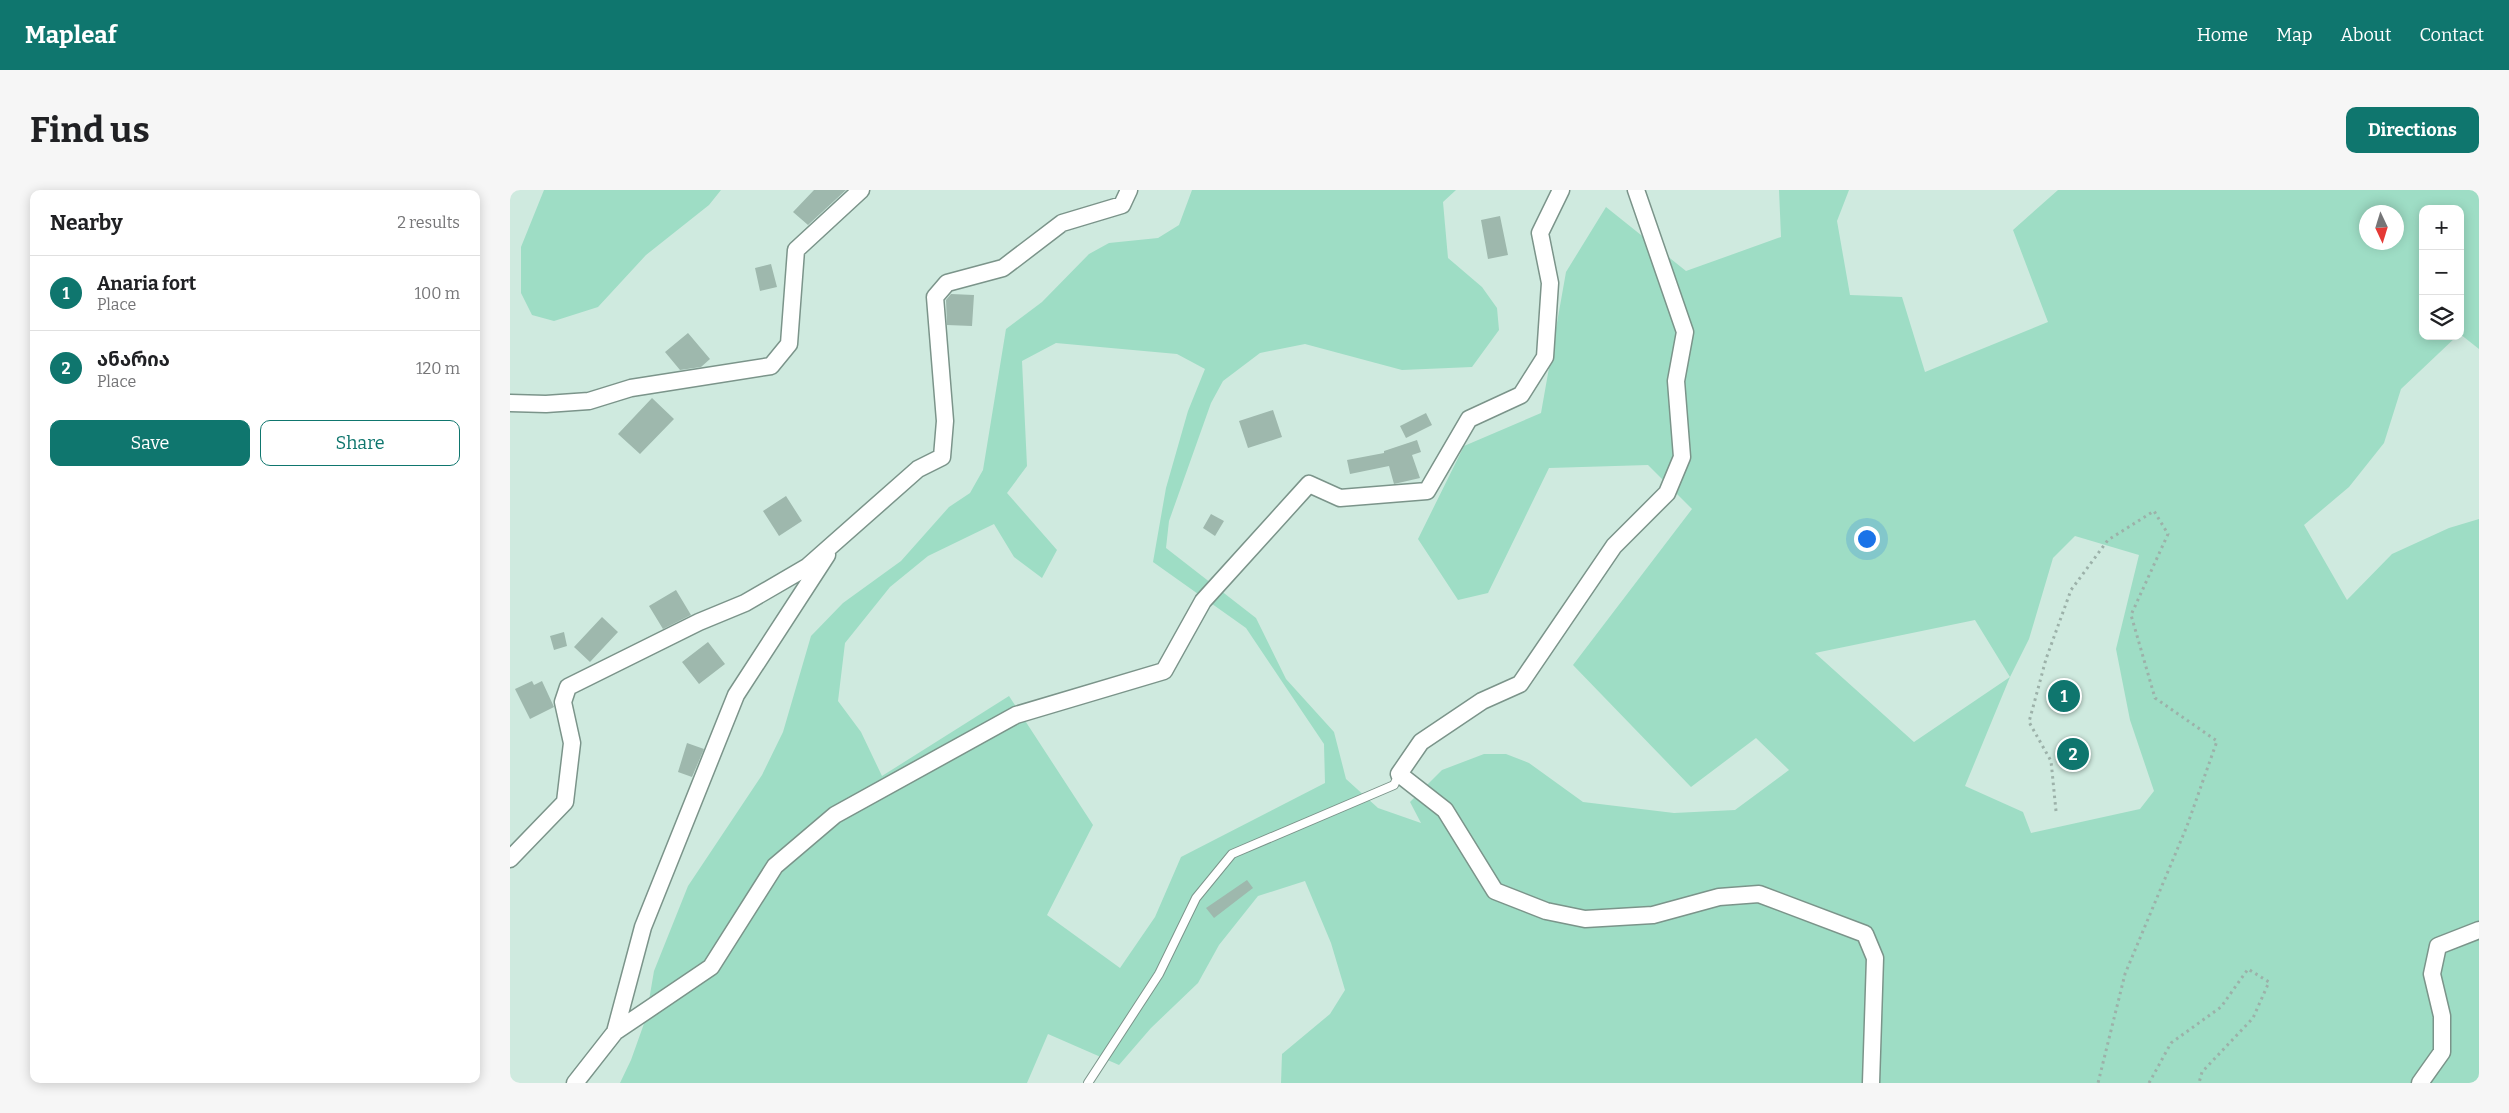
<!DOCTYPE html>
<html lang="en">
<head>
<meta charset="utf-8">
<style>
  :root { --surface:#fff; --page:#f6f6f6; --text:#202124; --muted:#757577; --line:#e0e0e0; --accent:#0f766e }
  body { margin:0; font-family:Bitter,"Noto Sans Georgian",serif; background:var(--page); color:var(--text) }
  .controls { position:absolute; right:15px; top:15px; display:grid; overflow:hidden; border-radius:10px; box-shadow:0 2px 12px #0003 }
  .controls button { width:45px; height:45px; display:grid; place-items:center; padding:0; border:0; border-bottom:1px solid var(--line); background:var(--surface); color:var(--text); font:25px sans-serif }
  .compass { position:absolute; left:1849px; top:15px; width:45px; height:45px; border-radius:50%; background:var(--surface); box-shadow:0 2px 12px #0003; rotate:176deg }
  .you { position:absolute; left:1356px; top:348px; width:18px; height:18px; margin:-12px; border:4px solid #fff; border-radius:50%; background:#1a73e8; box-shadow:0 0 0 8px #1a73e833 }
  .badge { display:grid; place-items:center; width:32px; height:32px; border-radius:50%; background:var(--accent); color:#fff; font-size:16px; font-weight:700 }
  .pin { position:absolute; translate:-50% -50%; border:2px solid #fff; box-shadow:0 1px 5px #0006 }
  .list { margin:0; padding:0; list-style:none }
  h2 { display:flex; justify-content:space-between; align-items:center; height:65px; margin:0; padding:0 20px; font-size:21px }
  h2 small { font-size:16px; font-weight:400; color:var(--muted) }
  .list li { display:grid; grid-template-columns:32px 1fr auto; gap:15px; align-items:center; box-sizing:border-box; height:75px; padding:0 20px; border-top:1px solid var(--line) }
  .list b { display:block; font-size:19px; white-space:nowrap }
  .list p { margin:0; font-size:16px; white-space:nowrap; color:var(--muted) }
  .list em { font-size:16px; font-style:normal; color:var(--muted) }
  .actions { display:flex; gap:10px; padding:15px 20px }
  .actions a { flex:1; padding:11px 0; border:1px solid var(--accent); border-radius:10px; text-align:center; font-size:18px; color:var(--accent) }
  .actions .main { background:var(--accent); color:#fff }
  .icon { flex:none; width:28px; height:28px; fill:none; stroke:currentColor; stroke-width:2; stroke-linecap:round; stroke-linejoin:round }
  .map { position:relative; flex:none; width:1969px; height:893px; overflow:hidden; border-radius:10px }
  header { display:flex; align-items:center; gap:30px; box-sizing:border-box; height:70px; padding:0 25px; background:var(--accent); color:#fff }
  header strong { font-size:24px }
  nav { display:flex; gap:28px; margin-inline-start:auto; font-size:18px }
  .intro { display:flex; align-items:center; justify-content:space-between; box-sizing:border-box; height:120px; padding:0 30px }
  h1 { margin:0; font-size:35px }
  .button { padding:12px 22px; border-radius:10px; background:var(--accent); color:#fff; font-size:18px; font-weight:700 }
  main { display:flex; gap:30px; padding:0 30px }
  aside { flex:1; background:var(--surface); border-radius:10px; box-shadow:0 2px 12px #0003 }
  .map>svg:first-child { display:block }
  .green { fill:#9eddc5; fill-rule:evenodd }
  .building { fill:#9eb8ad }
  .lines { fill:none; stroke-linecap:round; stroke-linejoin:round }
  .lane-casing { stroke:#7b948a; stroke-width:10 }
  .street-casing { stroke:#7b948a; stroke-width:19 }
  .path { stroke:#9cb1a9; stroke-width:3; stroke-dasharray:2.5 4; stroke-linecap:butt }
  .lane { stroke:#fff; stroke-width:8 }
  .street { stroke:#fff; stroke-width:16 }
</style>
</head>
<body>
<header>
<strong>Mapleaf</strong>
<nav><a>Home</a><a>Map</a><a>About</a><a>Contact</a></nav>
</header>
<div class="intro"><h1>Find us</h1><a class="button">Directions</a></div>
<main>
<aside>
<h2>Nearby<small>2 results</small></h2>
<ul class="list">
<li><span class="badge">1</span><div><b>Anaria fort</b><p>Place</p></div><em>100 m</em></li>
<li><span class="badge">2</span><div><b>ანარია</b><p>Place</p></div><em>120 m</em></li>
</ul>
<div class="actions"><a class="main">Save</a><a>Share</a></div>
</aside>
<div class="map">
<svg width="1969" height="893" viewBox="0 0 1969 893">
  <rect width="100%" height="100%" fill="#cfeadf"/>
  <!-- green -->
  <path class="green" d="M 34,0 L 211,0 L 199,15 L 136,65 L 88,117 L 44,131 L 22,125 L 11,103 L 11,57 Z
    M 682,0 L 946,0 L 933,12 L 938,68 L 972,97 L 987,118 L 989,140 L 962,177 L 892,180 L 795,154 L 750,163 L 713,191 L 701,213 L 659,331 L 656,358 L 746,428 L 776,489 L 824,542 L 836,589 L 868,618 L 911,633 L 900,612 L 932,580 L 974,564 L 996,564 L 1019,573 L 1073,612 L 1164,623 L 1225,620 L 1279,580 L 1246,548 L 1181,597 L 1063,475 L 1182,319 L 1138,275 L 1039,278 L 978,403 L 948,410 L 908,349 L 954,256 L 1031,223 L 1056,82 L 1096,17 L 1176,81 L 1271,47 L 1269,0 L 1339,0 L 1327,31 L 1340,105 L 1392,107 L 1415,182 L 1538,132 L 1503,40 L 1548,0 L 1969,0 L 1969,159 L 1950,144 L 1950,19 L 1913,19 L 1913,146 L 1947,146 L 1891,199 L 1874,253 L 1839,297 L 1794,335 L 1837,410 L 1882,364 L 1939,338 L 1969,329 L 1969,893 L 771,893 L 772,864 L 820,824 L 835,800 L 821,753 L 795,691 L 748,706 L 709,755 L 688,793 L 641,838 L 609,875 L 538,844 L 517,893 L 110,893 L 121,870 L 136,828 L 144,781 L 178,696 L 252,585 L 273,542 L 301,446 L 333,413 L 391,371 L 439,317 L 460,303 L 473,280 L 496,139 L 532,112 L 579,64 L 599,53 L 648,48 L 669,35 ZM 1856,22 L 1886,22 L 1886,52 L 1856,52 ZM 546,153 L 667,164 L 695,179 L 678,221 L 656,298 L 643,372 L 736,438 L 814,554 L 815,593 L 671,667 L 645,727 L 610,778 L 537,725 L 583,635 L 499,506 L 372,586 L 351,542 L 328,511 L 335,453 L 380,397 L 418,366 L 484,334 L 504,367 L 532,388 L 547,360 L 497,303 L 517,276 L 512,171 ZM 1565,346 L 1629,365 L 1606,459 L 1620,530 L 1644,601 L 1630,619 L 1521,643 L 1513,622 L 1455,596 L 1500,487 L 1519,449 L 1543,368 ZM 1465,430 L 1500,487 L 1404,552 L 1305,463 Z"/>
  <!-- building -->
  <path class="building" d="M 304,0 L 336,0 L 298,35 L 283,22 Z
    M 990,26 L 998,65 L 978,69 L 971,30 Z
    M 261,74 L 267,97 L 250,101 L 245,78 Z
    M 441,104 L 464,105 L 462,136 L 437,135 L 436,110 Z
    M 178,143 L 200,169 L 191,177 L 170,180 L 155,162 Z
    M 142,208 L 164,229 L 130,264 L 108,244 Z
    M 763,220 L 772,247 L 738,258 L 729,231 Z
    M 916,223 L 922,235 L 896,248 L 890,236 Z
    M 907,250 L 911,262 L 902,265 L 910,288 L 884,294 L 879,276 L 840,284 L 837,270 L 874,263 L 874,261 Z
    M 276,306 L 292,331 L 269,346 L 253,321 Z
    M 701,324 L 714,331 L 705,346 L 693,338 Z
    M 166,400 L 181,425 L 153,439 L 139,416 Z
    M 92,427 L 108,442 L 80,472 L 64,457 Z
    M 54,442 L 57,456 L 44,460 L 40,446 Z
    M 198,452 L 215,474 L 189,494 L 172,472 Z
    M 22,491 L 24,495 L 32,491 L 44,517 L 20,529 L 5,499 Z
    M 177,553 L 194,559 L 182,587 L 168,582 Z
    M 737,690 L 743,698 L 704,728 L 696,718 Z"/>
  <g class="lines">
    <defs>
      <path id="lane" d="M 578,893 L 649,784 L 686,708 L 722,664 L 884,595 L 889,584"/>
      <path id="street" d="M 1126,0 L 1175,142 L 1166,191 L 1172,267 L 1157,303 L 1104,356 L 1010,494 L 972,511 L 911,552 L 889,584 L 935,620 L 985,701 L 1036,721 L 1075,729 L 1143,725 L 1209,707 L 1249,704 L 1355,744 L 1365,768 L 1361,893
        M 0,213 L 36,214 L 79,211 L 121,198 L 261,176 L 279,154 L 286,60 L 351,0
        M 0,669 L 55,612 L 62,553 L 53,512 L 58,497 L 189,432 L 235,413 L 297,377 L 408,279 L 432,267 L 435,231 L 425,107 L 437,93 L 493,78 L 552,33 L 612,15 L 619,0
        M 105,842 L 201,777 L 265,676 L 325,625 L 506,525 L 654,481 L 693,411 L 799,294 L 830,308 L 917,301 L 959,229 L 1011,205 L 1035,167 L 1040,93 L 1030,43 L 1051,0
        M 65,893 L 105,842 L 133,737 L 226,505 L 317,365
        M 1910,893 L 1932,862 L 1932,826 L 1922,784 L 1928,756 L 1969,740"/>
    </defs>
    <!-- lane casing -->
    <use href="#lane" class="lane-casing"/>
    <!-- street casing -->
    <use href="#street" class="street-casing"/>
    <!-- path -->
    <path class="path" d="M 1546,621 L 1541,571 L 1519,532 L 1536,469 L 1561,400 L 1598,350 L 1644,321 L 1658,344 L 1621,425 L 1645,508 L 1707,551 L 1677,636 L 1615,784 L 1588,893
      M 1639,893 L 1661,853 L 1711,817 L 1738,779 L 1759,792 L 1743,828 L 1692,882 L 1689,893"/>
    <!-- lane -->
    <use href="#lane" class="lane"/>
    <!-- street -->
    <use href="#street" class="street"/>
  </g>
</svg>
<div class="controls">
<button>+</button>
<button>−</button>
<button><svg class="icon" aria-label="layers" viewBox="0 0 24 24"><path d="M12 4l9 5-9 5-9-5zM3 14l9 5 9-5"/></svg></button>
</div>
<svg class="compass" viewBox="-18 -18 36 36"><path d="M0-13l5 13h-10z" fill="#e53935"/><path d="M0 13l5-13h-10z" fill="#757577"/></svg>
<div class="you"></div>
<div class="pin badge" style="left:1554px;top:506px">1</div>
<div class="pin badge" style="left:1563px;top:564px">2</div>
</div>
</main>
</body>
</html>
